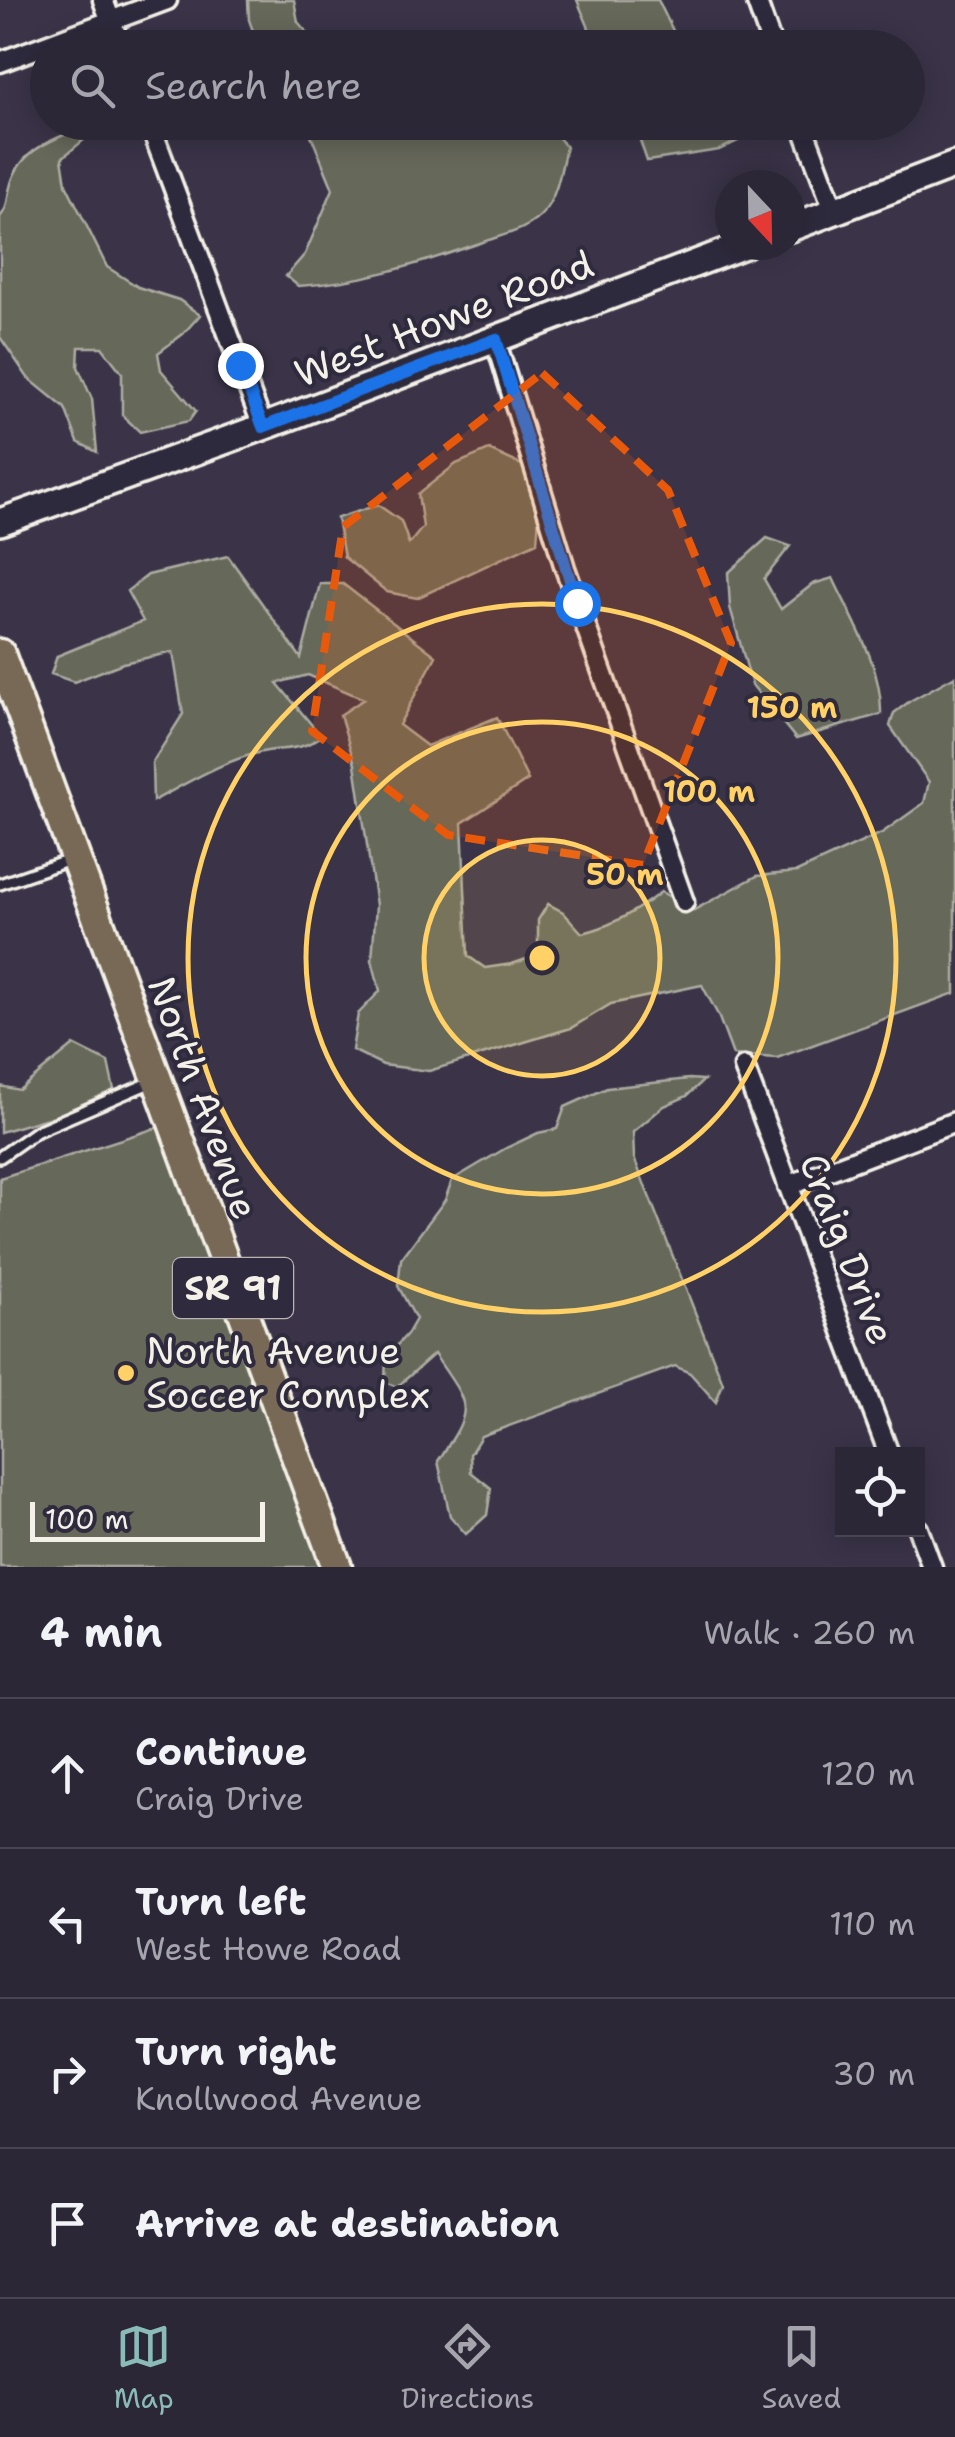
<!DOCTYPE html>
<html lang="en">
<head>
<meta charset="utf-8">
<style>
  :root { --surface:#2c2737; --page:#383342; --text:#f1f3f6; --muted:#a6a5ad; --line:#484452; --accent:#8bbbb9 }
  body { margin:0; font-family:"Shantell Sans",sans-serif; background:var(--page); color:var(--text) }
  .controls { position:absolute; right:30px; bottom:30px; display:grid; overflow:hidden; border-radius:0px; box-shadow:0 5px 25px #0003 }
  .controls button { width:90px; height:90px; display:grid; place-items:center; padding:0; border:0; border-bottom:2px solid var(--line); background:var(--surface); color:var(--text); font:50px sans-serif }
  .compass { position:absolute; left:715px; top:170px; width:90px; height:90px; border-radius:50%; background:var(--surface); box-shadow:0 5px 25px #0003; rotate:158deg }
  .scale { position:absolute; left:30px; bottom:25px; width:235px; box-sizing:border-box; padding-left:10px; border:5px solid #f4f1e8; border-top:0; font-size:28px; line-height:35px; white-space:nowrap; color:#f4f1e8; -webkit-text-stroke:8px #2f2a3d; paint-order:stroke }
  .stop { position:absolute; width:30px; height:30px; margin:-22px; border:8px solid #1a73e8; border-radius:50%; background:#fff }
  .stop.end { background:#1a73e8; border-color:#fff; box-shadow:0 2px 10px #0008 }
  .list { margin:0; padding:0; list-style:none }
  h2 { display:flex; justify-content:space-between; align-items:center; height:130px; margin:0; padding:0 40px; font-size:42px }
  h2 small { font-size:32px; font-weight:400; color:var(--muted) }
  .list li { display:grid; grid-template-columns:65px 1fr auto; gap:30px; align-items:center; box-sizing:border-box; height:150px; padding:0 40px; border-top:2px solid var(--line) }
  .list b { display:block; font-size:38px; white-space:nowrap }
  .list p { margin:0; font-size:32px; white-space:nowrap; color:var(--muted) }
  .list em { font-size:32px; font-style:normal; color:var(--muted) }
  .icon { flex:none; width:55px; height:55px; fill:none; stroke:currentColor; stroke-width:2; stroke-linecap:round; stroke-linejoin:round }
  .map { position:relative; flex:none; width:955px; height:1567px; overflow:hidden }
  .search { position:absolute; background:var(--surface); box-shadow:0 5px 25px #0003; left:30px; right:30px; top:30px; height:110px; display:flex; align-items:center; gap:25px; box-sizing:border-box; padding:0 35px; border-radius:55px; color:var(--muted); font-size:38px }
  .sheet { height:730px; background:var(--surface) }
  nav { display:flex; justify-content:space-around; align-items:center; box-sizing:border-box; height:140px; border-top:2px solid var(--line); background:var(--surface); font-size:28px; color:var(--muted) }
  nav a { display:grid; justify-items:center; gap:5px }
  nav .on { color:var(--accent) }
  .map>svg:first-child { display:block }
  .green { fill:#66685a; stroke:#adaca1; stroke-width:2.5 }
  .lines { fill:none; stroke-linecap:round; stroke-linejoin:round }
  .service-casing { stroke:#f4f1e8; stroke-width:16 }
  .minor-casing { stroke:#f4f1e8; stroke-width:25 }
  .secondary-casing { stroke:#f4f1e8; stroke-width:32 }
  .primary-casing { stroke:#f4f1e8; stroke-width:35 }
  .service { stroke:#2f2a3d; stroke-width:9 }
  .minor { stroke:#2f2a3d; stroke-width:18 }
  .secondary { stroke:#2f2a3d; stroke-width:25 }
  .primary { stroke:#776954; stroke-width:28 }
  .route { stroke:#1a73e8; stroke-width:12 }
  .marked { fill:#e8590c; fill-opacity:0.2; stroke:#e8590c; stroke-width:8; stroke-dasharray:20 12; stroke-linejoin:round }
  .ring { fill:none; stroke:#ffd166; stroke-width:5 }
  .poi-dot { fill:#ffd166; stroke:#2f2a3d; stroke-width:4 }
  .labels { text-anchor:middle; stroke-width:8; stroke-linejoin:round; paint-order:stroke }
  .shield { fill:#2f2a3d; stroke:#b9b5b5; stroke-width:2.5 }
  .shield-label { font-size:35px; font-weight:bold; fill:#f4f1e8 }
  .street-label { font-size:38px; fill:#f4f1e8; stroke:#2f2a3d }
  .poi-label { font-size:38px; fill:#f4f1e8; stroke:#2f2a3d; text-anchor:start }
  .centre { fill:#ffd166; stroke:#2f2a3d; stroke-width:5 }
  .ring-label { font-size:30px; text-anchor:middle; font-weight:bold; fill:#ffd166; stroke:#2f2a3d; stroke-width:8; stroke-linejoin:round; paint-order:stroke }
</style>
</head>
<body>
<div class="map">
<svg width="955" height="1567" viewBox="0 0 955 1567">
  <rect width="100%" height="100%" fill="#3b3449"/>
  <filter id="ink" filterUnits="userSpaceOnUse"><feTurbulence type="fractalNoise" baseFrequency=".01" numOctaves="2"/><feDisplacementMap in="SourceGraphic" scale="20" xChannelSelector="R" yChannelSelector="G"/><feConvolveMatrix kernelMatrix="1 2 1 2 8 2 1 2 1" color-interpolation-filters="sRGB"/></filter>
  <g filter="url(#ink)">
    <!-- green -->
    <path class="green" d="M 294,0 L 298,22 L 320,47 L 259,47 L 249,20 L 248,0 Z
      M 577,0 L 658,0 L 681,47 L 597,47 Z
      M 306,123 L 535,123 L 553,130 L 566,147 C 561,168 558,195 543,213 C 528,231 501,235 480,243 C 422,263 360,283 298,286 L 286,276 L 305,254 L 333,189 Z
      M 634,123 L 775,123 L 719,150 L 647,161 Z
      M 76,130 L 85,139 L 62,158 L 66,184 L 107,267 L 138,287 L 179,300 L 200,315 L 183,334 L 158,353 L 161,370 L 196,411 L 189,421 L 140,432 L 122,415 L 122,373 L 102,347 L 79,347 L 78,367 L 92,399 L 97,452 L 78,442 L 65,408 L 28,378 L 0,337 L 0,217 C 8,209 7,198 10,187 C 18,153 46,142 76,130 Z
      M 489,450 L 522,465 L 540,504 L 537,542 L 417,598 L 387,592 L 344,557 L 337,518 L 378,505 L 401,521 L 409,544 L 423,527 L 418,494 L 456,464 Z
      M 767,538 L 790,546 L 764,579 L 781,609 L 813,584 L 833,578 C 853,621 882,666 881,714 L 796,739 L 752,685 L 730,607 L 728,573 Z
      M 228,556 L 301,658 L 320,584 L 343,584 L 436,656 L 399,725 L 427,746 L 497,717 L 528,780 L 462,823 L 468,956 L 485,968 L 512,964 L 538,955 L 538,920 L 548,904 L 563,912 L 582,933 C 611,927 638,910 661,892 L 694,910 L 757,876 L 797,872 L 882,833 L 924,803 L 929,782 L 890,726 L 894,713 L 910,701 L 955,676 L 955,993 L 777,1058 L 733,1055 L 718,1015 L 702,985 L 611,1004 L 571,1028 L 429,1071 L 383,1065 L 352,1050 L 358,1014 L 380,991 L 372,960 L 376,905 L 355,764 L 340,715 L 364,699 L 308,675 L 277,683 L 321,736 C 301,752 285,747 262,752 C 224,760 187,783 153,801 L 152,763 L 183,714 L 173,652 L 123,663 L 74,682 L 51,674 L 57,656 L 143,621 L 127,591 L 148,575 Z
      M 74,1045 L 108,1062 L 114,1090 L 58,1115 L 0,1132 L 0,1086 L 19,1090 Z
      M 689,1079 L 704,1080 L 687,1096 L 664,1106 L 633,1132 L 634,1158 L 723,1383 L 716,1402 L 690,1373 L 675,1366 L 481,1436 L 470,1454 L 471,1472 L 491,1488 L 487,1515 L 466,1534 L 450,1516 L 438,1461 C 475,1406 471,1408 434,1354 L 397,1387 L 385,1382 L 386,1357 L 408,1333 L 416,1319 L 398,1286 L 401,1259 L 445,1200 L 452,1180 L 506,1148 L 538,1133 L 557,1129 L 565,1107 L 607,1088 Z
      M 159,1127 L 325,1567 L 0,1567 L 0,1178 Z"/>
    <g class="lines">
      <defs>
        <path id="service" d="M 0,884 L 73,859
          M 0,1157 L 37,1131 L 154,1081"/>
        <path id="minor" d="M 103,0 L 121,48
          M 756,0 L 773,48
          M 0,62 L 167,0
          M 149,122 L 263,427
          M 801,122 L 834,210
          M 495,339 L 565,568 L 684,902
          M 744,1067 L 889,1454
          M 788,1186 L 955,1122
          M 918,1529 L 932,1567"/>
        <path id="secondary" d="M 790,228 L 955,165
          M 0,522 L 271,424 L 744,245"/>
        <path id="primary" d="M 0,654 L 337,1567"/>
      </defs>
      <!-- service casing -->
      <use href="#service" class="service-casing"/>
      <!-- minor casing -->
      <use href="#minor" class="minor-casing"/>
      <!-- secondary casing -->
      <use href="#secondary" class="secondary-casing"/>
      <!-- primary casing -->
      <use href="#primary" class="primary-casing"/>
      <!-- service -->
      <use href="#service" class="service"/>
      <!-- minor -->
      <use href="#minor" class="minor"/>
      <!-- secondary -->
      <use href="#secondary" class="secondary"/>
      <!-- primary -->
      <use href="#primary" class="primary"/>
    </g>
  </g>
  <g class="lines" filter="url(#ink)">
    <!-- route -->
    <path class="route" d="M 240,365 L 263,427 L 496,339 L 577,603"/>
  </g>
  <!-- marked area -->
  <path class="marked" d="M 542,373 L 668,490 L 731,643 L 643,865 L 448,835 L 312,731 L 343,527 Z"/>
  <!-- distance rings -->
  <circle cx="542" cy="958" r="118" fill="#ffd166" fill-opacity=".12"/>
  <g class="ring">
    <circle cx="542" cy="958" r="118"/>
    <circle cx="542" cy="958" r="236"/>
    <circle cx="542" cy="958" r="354"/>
  </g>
  <!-- markers -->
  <circle class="poi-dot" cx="126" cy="1373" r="10"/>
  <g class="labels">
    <!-- shield labels -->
    <rect class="shield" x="173" y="1258" width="120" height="60" rx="8"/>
    <g class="shield-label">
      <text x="233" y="1300">SR 91</text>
    </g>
    <!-- street labels -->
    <g class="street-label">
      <text transform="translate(444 319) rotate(-21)" y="13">West Howe Road</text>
      <text transform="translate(203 1098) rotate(70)" y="13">North Avenue</text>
      <text transform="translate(847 1249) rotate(69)" y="13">Craig Drive</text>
    </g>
    <!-- poi labels -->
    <g class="poi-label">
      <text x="146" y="1364">North Avenue<tspan x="146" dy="44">Soccer Complex</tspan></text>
    </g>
  </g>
  <circle cx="542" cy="958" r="15" class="centre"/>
  <g class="ring-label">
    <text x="792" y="718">150 m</text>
    <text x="709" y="802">100 m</text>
    <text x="625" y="885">50 m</text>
  </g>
</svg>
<div class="controls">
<button><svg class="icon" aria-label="locate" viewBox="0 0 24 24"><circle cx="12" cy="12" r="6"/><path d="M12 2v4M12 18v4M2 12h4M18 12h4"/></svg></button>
</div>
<svg class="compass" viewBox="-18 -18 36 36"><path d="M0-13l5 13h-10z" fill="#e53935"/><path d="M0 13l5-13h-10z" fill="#a6a5ad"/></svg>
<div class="scale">100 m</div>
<div class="stop" style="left:577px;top:603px"></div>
<div class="stop end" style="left:240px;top:365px"></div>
<div class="search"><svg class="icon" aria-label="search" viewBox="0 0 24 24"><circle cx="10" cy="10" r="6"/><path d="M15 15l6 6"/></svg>Search here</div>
</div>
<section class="sheet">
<h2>4 min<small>Walk · 260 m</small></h2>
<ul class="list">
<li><svg class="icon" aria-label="ahead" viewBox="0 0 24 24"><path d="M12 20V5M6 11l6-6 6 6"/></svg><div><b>Continue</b><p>Craig Drive</p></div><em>120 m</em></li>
<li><svg class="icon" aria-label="left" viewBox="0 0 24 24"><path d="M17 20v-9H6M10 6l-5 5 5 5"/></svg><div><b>Turn left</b><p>West Howe Road</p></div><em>110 m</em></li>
<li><svg class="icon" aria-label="right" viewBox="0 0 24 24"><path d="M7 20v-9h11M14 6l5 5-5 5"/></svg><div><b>Turn right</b><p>Knollwood Avenue</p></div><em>30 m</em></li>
<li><svg class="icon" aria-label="arrive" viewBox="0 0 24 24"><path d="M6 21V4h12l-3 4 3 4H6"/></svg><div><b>Arrive at destination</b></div></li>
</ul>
</section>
<nav>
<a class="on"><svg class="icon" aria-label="map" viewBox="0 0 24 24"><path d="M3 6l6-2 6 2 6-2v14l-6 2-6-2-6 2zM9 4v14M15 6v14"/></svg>Map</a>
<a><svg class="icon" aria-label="directions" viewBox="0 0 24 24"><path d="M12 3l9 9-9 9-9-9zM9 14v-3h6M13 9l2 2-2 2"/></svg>Directions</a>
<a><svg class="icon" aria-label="saved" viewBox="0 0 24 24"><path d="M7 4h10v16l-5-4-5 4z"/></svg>Saved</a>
</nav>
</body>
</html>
